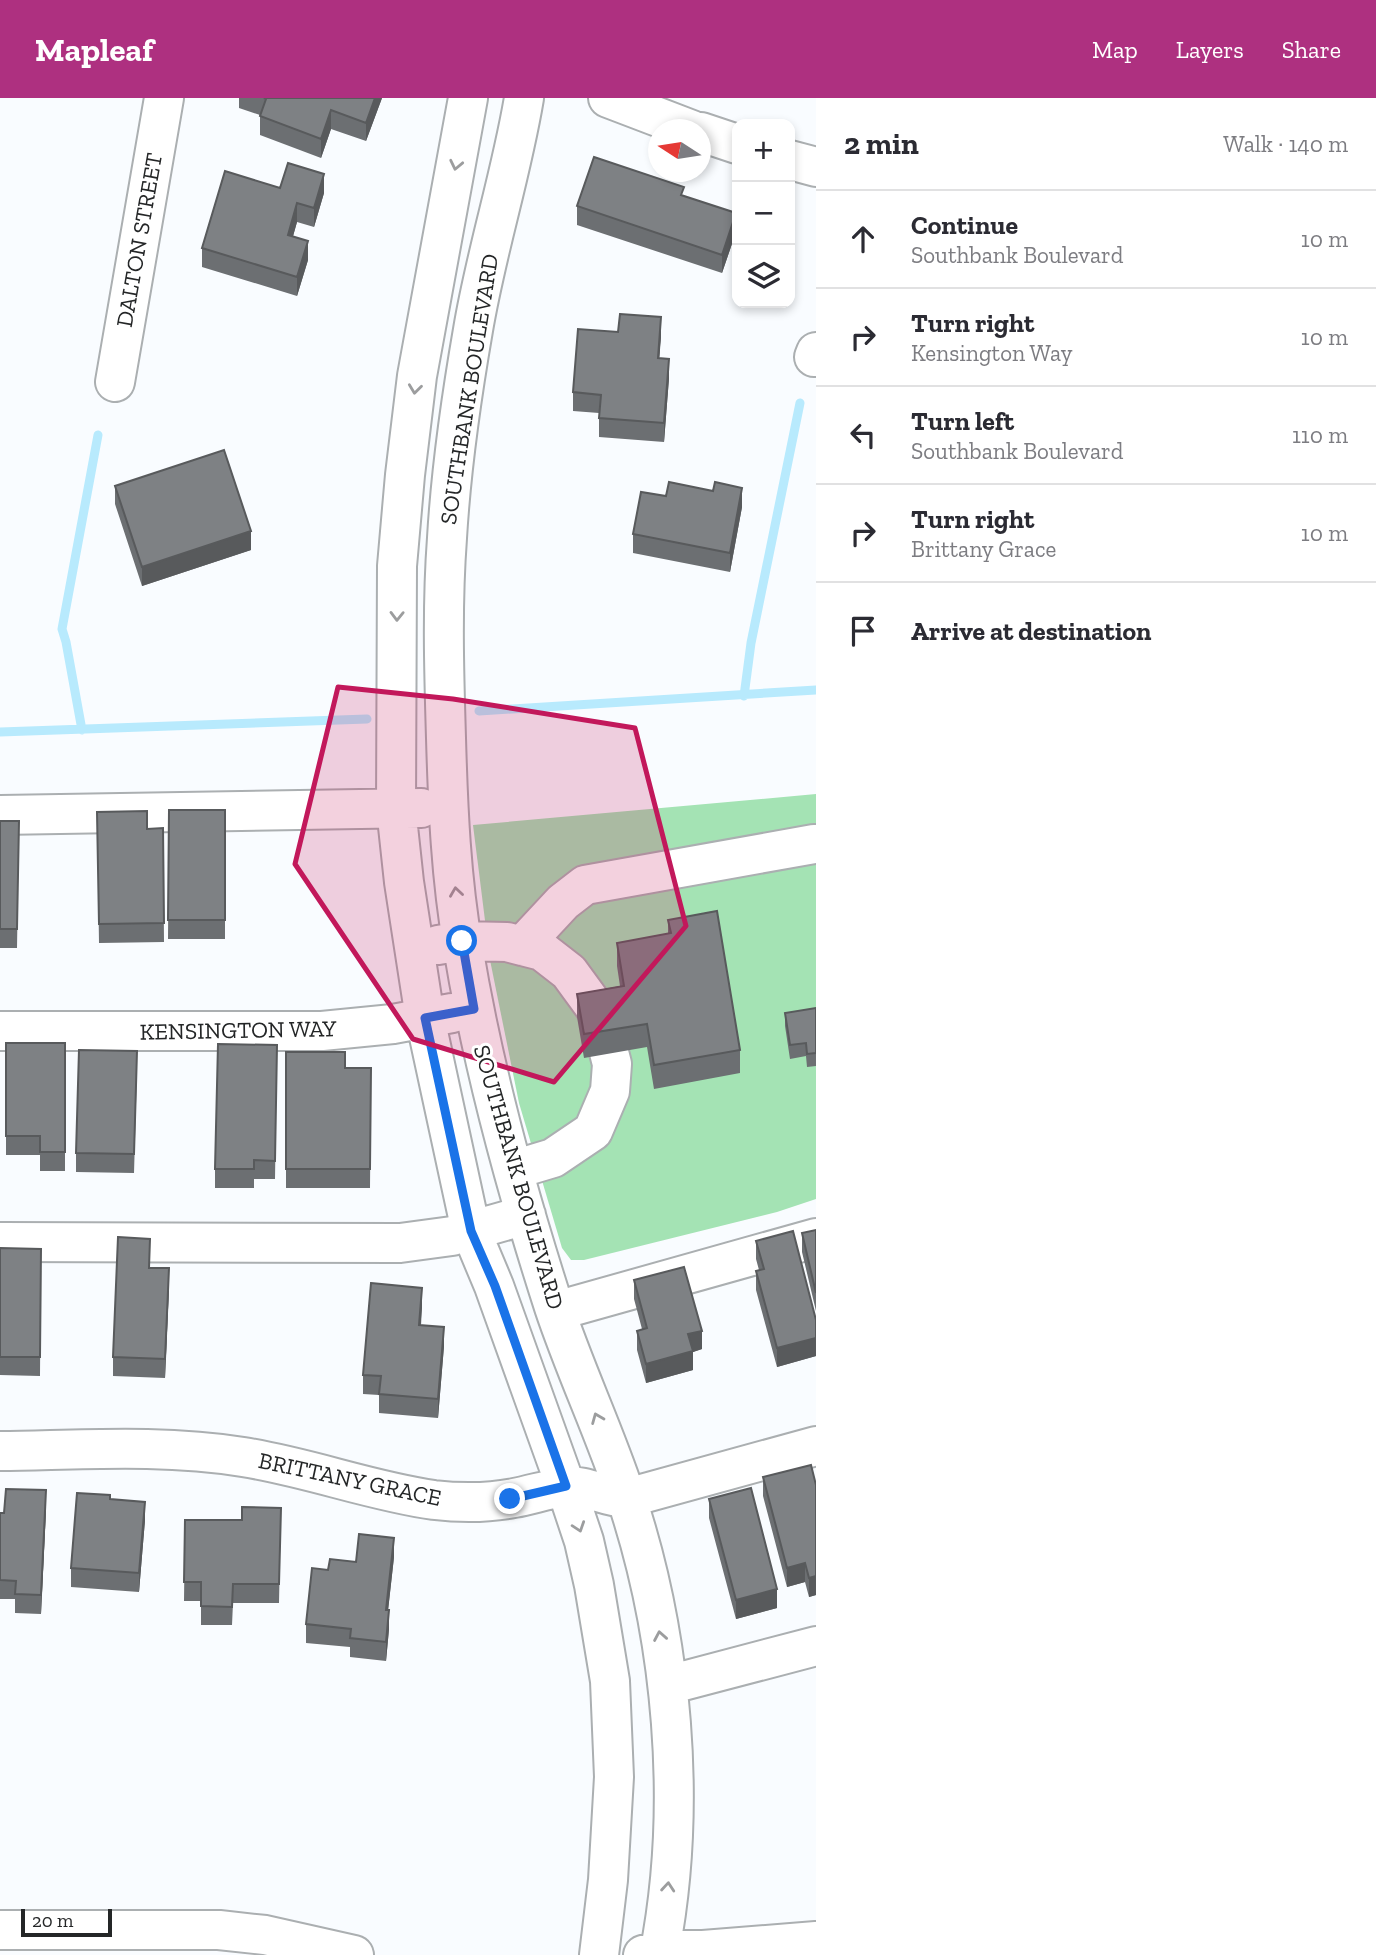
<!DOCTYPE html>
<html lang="en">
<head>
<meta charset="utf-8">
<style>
  :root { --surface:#fff; --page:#f7f7f7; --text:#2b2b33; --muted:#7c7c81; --line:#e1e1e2; --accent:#ae3080 }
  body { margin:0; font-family:"Zilla Slab",serif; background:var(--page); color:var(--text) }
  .controls { position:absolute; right:21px; top:21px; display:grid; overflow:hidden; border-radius:14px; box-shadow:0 4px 10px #0003 }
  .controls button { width:63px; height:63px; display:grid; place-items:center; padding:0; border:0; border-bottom:2px solid var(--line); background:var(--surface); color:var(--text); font:35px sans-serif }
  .compass { position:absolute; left:648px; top:21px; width:63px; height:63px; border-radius:50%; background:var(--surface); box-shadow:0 4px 10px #0003; rotate:282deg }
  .scale { position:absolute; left:21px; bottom:18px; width:91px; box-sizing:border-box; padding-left:7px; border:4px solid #242627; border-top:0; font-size:19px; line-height:24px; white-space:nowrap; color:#242627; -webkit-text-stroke:5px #fff; paint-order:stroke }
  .stop { position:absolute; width:21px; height:21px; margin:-16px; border:5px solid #1a73e8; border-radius:50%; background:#fff }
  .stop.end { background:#1a73e8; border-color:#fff; box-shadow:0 2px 7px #0008 }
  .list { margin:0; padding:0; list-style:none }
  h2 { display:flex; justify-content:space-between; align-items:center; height:91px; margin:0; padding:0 28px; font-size:30px }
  h2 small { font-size:23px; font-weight:400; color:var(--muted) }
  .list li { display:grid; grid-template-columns:46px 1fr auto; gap:21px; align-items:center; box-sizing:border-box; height:98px; padding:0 28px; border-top:2px solid var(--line) }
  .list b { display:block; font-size:26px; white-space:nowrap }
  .list p { margin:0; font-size:23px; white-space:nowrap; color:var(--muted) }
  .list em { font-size:23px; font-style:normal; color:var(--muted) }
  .icon { flex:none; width:38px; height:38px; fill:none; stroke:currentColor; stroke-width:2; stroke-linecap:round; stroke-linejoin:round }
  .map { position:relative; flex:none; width:816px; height:1857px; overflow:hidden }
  header { display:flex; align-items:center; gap:42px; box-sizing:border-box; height:98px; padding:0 35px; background:var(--accent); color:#fff }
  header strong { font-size:33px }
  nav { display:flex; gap:38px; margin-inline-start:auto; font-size:24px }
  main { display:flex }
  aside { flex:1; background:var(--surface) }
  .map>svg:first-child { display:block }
  .green { fill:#a4e3b4 }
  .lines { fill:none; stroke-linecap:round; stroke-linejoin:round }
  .stream { stroke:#b8eafd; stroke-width:9 }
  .minor-casing { stroke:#abafb1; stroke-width:42 }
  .minor { stroke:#fff; stroke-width:38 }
  .wall { fill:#6c6f72 }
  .shaded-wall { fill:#585a5c }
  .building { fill:#7e8184; stroke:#585a5c; stroke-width:2 }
  .oneway { stroke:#9c9d9e }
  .route { stroke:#1a73e8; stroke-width:9 }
  .marked { fill:#c2185b; fill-opacity:0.2; stroke:#c2185b; stroke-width:5; stroke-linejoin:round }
  .labels { text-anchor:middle; stroke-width:6; stroke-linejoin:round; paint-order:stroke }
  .street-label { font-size:23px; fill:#242627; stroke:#fff }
</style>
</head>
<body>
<header>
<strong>Mapleaf</strong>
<nav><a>Map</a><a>Layers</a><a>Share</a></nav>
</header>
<main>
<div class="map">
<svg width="816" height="1857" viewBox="0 0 816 1857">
  <rect width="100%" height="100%" fill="#f9fcff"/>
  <!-- green -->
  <path class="green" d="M 816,696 L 816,1101 L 777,1114 L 584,1162 L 571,1162 L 562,1150 L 519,1005 L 490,862 L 473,727 Z"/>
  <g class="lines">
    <!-- stream -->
    <path class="stream" d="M 744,598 L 751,545 L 800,305
      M 479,613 L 816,592
      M 82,632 L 66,544 L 62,531 L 98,337
      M 0,634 L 367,621"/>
    <defs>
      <path id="minor" d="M 468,0 L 417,278 L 405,377 L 397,468 L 396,710 L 404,784 L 425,920 L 471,1133 L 494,1188 L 566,1389 L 584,1443 L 594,1487 L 610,1583 L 614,1679 L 608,1782 L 599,1857
        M 524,0 C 511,78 486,154 473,232 C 461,301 451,371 447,440 C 442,507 444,574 446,640 C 448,711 451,780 463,849 C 483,971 516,1091 554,1209 C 575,1272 604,1333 625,1396 C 673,1538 688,1709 659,1857
        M 608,0 L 692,32
        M 701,34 L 737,46
        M 790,62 L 816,69
        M 814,259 L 816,254
        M 115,284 L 164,0
        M 0,717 L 421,710
        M 438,847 L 462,843 L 507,844 L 542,853 L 569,874 L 599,915 L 612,966 L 610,993 L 593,1033 L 553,1060 L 513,1072
        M 522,848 L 563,804 L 585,787 L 814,746
        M 0,933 L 322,933 L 393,926 L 452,915
        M 0,1144 L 400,1145 L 452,1138 L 526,1117
        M 556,1213 L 816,1140
        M 0,1353 C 81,1352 163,1346 243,1359 C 308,1369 370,1393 434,1402 C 460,1405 488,1405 514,1400 C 531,1397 548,1391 565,1389 C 587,1386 605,1400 627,1400 L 816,1348
        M 668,1587 L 816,1548
        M 0,1832 L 219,1832 L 265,1837 L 354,1857
        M 643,1857 L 660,1852 L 703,1852 L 816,1843"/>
    </defs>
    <!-- minor casing -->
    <use href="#minor" class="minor-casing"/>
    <!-- minor -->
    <use href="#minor" class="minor"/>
  </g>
  <!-- wall -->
  <path class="wall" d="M 239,0 L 382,0 L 366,43 L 331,31 L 321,60 L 260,37 L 260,17 L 239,10 Z
    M 280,90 L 324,95 L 314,129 L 297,124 L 293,138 L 308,162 L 297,198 L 202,169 L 202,150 Z
    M 684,98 L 736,134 L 722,175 L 577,127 L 577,108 Z
    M 661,238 L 659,260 L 669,280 L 664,344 L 599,339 L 599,315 L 573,313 L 573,294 Z
    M 115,388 L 251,452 L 142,488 L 115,406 Z
    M 713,393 L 742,409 L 730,474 L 633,455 L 633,436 L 666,398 Z
    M 169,712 L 225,712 L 225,841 L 168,841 Z
    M 97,714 L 147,731 L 163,730 L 164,844 L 99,845 Z
    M 0,723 L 19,723 L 17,850 L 0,850 Z
    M 668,822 L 740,952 L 740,975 L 654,991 L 647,949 L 584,960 L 577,919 L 577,896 L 620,888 L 617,868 L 617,845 L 668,836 Z
    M 816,910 L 816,968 L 807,969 L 806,958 L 790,961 L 785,928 L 785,915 Z
    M 6,945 L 65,945 L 65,1073 L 40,1073 L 40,1057 L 6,1057 Z
    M 277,947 L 275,1081 L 254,1081 L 254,1090 L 215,1090 L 215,1071 Z
    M 286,954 L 345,970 L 371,970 L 370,1090 L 286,1090 Z
    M 137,972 L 134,1075 L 76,1074 L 76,1055 Z
    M 816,1132 L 816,1213 L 802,1154 L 802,1135 Z
    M 756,1143 L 816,1222 L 816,1258 L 777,1269 L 756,1192 L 756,1173 L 759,1172 L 756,1161 Z
    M 0,1150 L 41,1151 L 40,1278 L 0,1277 Z
    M 150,1170 L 169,1189 L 165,1280 L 113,1278 L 113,1259 Z
    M 634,1182 L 702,1251 L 693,1254 L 693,1272 L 646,1285 L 637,1252 L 637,1233 L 642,1231 L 634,1201 Z
    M 422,1208 L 421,1228 L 444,1248 L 438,1320 L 379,1315 L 379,1297 L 363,1296 L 363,1277 Z
    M 763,1379 L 816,1387 L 816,1497 L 809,1499 L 805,1484 L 787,1489 L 763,1398 Z
    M 110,1401 L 145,1422 L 139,1494 L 71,1489 L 71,1470 Z
    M 709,1401 L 777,1510 L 736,1521 L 709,1420 Z
    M 281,1410 L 279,1505 L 233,1505 L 232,1527 L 201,1527 L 201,1503 L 184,1503 L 185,1422 L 242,1422 Z
    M 46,1411 L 41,1516 L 15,1515 L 15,1501 L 0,1501 L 0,1415 Z
    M 394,1459 L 388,1512 L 389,1531 L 386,1563 L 350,1559 L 350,1549 L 306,1545 L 306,1526 L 328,1472 L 356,1464 Z"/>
  <!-- shaded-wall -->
  <path class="shaded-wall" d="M 375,0 L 382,0 L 366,43 L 366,25 Z
    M 331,12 L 331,31 L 321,60 L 321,41 Z
    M 324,76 L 324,95 L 314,129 L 314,110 Z
    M 297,105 L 297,124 L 288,156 L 288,137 Z
    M 736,115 L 736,134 L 722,175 L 722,157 Z
    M 308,143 L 308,162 L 297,198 L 297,179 Z
    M 661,219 L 661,238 L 658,279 L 658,260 Z
    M 669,261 L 669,280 L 664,344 L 664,325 Z
    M 742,390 L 742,409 L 730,474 L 730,455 Z
    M 251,433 L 251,452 L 142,488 L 142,469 Z
    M 169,1170 L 169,1189 L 165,1280 L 165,1261 Z
    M 422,1190 L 422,1208 L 419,1246 L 419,1227 Z
    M 444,1229 L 444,1248 L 438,1320 L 438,1301 Z
    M 702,1233 L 702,1251 L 693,1254 L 693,1272 L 646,1285 L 646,1266 L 688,1236 Z
    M 816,1240 L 816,1258 L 777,1269 L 777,1250 Z
    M 46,1392 L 46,1411 L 41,1516 L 41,1497 Z
    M 145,1404 L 145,1422 L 139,1494 L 139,1475 Z
    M 394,1440 L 394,1459 L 386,1531 L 386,1512 Z
    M 805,1465 L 805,1484 L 787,1489 L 787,1470 Z
    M 816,1478 L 816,1497 L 809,1499 L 809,1480 Z
    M 777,1491 L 777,1510 L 736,1521 L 736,1502 Z
    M 389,1512 L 389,1531 L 386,1563 L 386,1544 Z"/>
  <!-- building -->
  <path class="building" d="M 264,0 L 375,0 L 366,25 L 331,12 L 321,41 L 260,18 L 266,1 Z
    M 594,59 L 684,89 L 681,97 L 736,115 L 722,157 L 577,108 Z
    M 288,65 L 324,76 L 314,110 L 297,105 L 288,137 L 308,143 L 297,179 L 202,150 L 225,73 L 280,90 Z
    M 620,216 L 661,219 L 658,260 L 669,261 L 664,325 L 599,320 L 601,297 L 573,294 L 578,231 L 618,234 Z
    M 224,352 L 251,433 L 142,469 L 115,388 Z
    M 669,384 L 713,393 L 715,384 L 742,390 L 730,455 L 633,436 L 641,394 L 666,398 Z
    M 169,712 L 225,712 L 225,822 L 168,822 Z
    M 147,713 L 147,731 L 163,730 L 164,825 L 99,826 L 97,714 Z
    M 0,723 L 19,723 L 17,831 L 0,831 Z
    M 717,813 L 740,952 L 654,967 L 647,926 L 584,936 L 577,896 L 624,888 L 617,845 L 671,835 L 668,822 Z
    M 816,910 L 816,955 L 807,956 L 806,945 L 790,947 L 785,915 Z
    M 6,945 L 65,945 L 65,1054 L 40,1054 L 40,1038 L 6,1038 Z
    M 218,946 L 277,947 L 275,1063 L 254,1062 L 254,1071 L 215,1071 Z
    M 79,952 L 137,953 L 134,1056 L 76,1055 Z
    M 286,954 L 345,954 L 345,970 L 371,970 L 370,1071 L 286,1071 Z
    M 816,1132 L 816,1195 L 802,1135 Z
    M 793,1133 L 816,1222 L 816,1240 L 777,1250 L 756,1173 L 764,1171 L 756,1143 Z
    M 118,1139 L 150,1141 L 149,1170 L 169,1170 L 165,1261 L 113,1259 Z
    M 0,1150 L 41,1151 L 40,1259 L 0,1259 Z
    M 684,1169 L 702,1233 L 688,1236 L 693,1253 L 646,1266 L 637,1233 L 647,1230 L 634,1182 Z
    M 371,1185 L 422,1190 L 419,1227 L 444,1229 L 438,1301 L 379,1296 L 381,1278 L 363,1277 Z
    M 811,1367 L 816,1387 L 816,1478 L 809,1480 L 805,1465 L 787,1470 L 763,1379 Z
    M 751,1390 L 777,1491 L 736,1502 L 709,1401 Z
    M 6,1391 L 46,1392 L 41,1497 L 15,1496 L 16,1483 L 0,1482 L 0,1415 L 4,1415 Z
    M 77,1395 L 110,1397 L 110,1401 L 145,1404 L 139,1475 L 71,1470 Z
    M 242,1409 L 281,1410 L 279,1486 L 233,1486 L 232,1509 L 201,1508 L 201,1484 L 184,1484 L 185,1422 L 242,1422 Z
    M 359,1436 L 394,1440 L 386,1512 L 389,1512 L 386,1544 L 350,1540 L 351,1531 L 306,1526 L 312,1470 L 328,1472 L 330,1461 L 356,1464 Z"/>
  <!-- one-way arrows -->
  <defs><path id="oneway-chevron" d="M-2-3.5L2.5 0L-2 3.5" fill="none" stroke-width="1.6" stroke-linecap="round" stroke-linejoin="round" transform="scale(1.75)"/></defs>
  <g class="oneway">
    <use href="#oneway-chevron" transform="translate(456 67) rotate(102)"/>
    <use href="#oneway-chevron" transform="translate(415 291) rotate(97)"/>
    <use href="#oneway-chevron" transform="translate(397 518) rotate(91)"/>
    <use href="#oneway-chevron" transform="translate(456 794) rotate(-98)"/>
    <use href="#oneway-chevron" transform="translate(597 1320) rotate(-112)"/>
    <use href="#oneway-chevron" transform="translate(579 1429) rotate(71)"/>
    <use href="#oneway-chevron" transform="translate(660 1538) rotate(-100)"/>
    <use href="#oneway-chevron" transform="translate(668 1789) rotate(-85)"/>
  </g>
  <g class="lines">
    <!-- route -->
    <path class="route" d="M 462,843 L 474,911 L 425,920 L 471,1133 L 495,1188 L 566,1388 L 510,1401"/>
  </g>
  <!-- marked area -->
  <path class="marked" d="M 338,589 L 453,601 L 635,630 L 686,828 L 554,984 L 413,941 L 295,766 Z"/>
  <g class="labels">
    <!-- street labels -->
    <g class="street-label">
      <text transform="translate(139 142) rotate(-80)" y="8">DALTON STREET</text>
      <text transform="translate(469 291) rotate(-81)" y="8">SOUTHBANK BOULEVARD</text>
      <text transform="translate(238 932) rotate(-1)" y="8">KENSINGTON WAY</text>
      <text transform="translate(519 1079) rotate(74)" y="8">SOUTHBANK BOULEVARD</text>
      <text transform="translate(350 1381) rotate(12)" y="8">BRITTANY GRACE</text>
    </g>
  </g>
</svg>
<div class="controls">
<button>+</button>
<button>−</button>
<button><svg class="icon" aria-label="layers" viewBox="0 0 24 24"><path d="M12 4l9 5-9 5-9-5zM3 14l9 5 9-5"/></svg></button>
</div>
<svg class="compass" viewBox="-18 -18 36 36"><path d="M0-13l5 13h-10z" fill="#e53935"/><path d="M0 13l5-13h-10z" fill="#7c7c81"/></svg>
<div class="scale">20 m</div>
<div class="stop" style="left:462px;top:843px"></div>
<div class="stop end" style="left:510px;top:1401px"></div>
</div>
<aside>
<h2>2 min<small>Walk · 140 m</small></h2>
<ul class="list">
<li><svg class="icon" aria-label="ahead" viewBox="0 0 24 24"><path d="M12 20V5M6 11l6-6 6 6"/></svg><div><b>Continue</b><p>Southbank Boulevard</p></div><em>10 m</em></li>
<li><svg class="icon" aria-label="right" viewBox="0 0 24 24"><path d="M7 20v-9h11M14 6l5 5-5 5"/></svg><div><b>Turn right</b><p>Kensington Way</p></div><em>10 m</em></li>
<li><svg class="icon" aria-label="left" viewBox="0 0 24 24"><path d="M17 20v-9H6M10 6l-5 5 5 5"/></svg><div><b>Turn left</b><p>Southbank Boulevard</p></div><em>110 m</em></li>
<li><svg class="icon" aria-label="right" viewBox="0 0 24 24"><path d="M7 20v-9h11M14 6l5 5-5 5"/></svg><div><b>Turn right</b><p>Brittany Grace</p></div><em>10 m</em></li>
<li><svg class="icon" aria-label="arrive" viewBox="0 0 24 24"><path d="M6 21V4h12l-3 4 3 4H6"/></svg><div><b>Arrive at destination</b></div></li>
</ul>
</aside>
</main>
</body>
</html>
